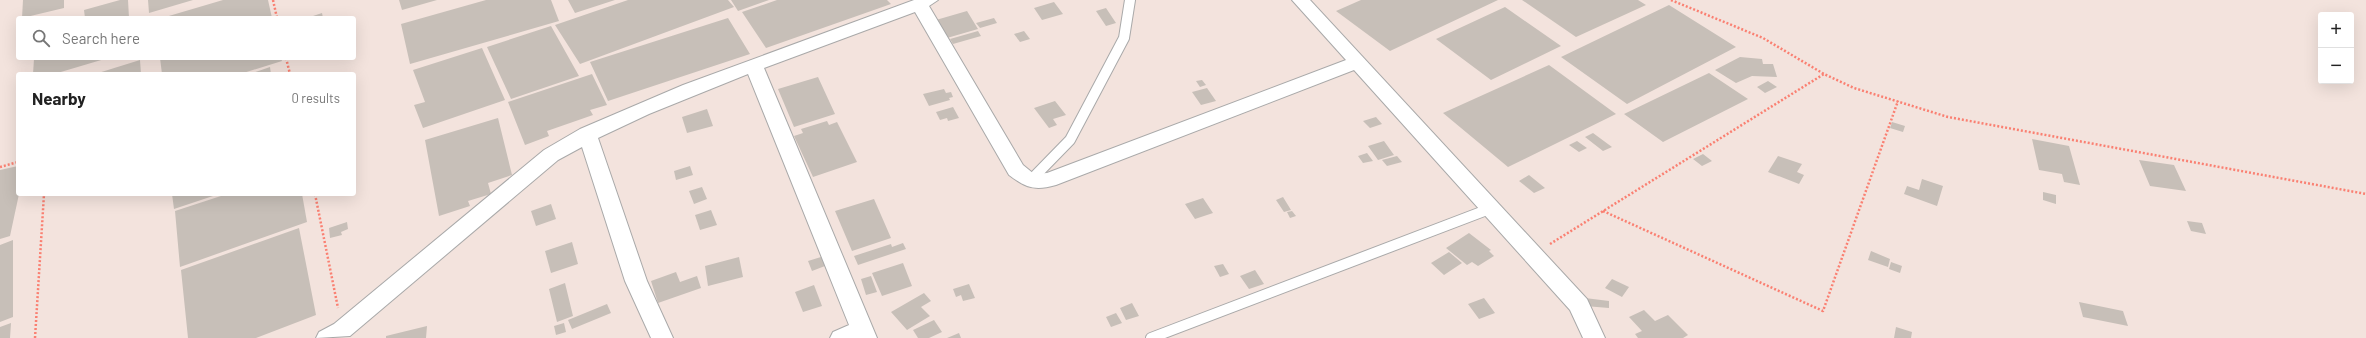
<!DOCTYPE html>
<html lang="en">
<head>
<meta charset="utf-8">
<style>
  :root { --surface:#fff; --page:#f6f6f6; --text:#222; --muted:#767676; --line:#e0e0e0 }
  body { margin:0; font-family:Barlow,sans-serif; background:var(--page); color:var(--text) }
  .controls { position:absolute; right:12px; top:12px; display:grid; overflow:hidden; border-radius:4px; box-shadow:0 4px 16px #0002 }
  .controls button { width:36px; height:36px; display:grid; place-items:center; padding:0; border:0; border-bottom:1px solid var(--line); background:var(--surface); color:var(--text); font:20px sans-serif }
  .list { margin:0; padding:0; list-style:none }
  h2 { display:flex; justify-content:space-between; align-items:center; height:52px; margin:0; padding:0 16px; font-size:17px }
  h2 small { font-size:13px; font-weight:400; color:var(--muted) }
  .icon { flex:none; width:22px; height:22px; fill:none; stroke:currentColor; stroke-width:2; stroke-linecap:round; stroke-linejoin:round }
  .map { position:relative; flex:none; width:2366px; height:338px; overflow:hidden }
  .search { position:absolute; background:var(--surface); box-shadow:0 4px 16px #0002; left:16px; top:16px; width:340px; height:44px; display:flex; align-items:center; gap:10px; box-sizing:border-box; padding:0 14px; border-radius:4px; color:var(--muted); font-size:15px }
  .panel { position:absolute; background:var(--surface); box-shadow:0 4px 16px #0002; left:16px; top:72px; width:340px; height:124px; border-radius:4px }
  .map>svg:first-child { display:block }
  .military { fill:#f3e3dd; fill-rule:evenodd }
  .building { fill:#c7bfb8 }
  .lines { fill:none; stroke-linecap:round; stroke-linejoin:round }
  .service-casing { stroke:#a9a9a9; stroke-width:12 }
  .minor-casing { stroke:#a9a9a9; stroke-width:2 }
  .path { stroke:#fa8072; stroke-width:2.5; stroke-dasharray:2 2; stroke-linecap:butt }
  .service { stroke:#fff; stroke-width:10 }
  .minor { fill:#fff; fill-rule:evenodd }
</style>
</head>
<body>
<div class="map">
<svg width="2366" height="338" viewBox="0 0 2366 338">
  <rect width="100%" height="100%" fill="#f2efe9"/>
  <!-- military -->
  <path class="military" d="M 0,0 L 2366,0 L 2366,338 L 0,338 ZM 2321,15 L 2351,15 L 2351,81 L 2321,81 ZM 18,18 L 354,18 L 354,58 L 18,58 ZM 18,74 L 354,74 L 354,194 L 18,194 Z"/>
  <!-- building -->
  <path class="building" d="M 23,0 L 64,0 L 64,8 L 22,18 Z
    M 120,0 L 128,0 L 129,18 L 85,18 L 84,10 Z
    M 148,0 L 193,0 L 149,13 Z
    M 223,0 L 268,0 L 272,18 L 162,18 Z
    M 399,0 L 437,0 L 402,10 Z
    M 486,0 L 551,0 L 559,21 L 410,64 L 401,24 Z
    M 568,0 L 615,0 L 575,13 Z
    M 628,0 L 728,0 L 734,7 L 580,64 L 555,25 Z
    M 731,0 L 769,0 L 738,11 Z
    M 777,0 L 887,0 L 891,4 L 766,48 L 742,12 Z
    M 1361,0 L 1498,0 L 1390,51 L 1336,11 Z
    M 1522,0 L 1638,0 L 1646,5 L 1576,37 Z
    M 1054,2 L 1063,14 L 1042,20 L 1034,8 Z
    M 1669,5 L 1736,47 L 1627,104 L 1561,57 Z
    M 1505,7 L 1561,46 L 1491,80 L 1436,39 Z
    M 1106,8 L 1116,23 L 1106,26 L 1096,11 Z
    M 967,11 L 978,29 L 947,38 L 936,20 Z
    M 322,13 L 323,18 L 307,18 Z
    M 728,18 L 750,54 L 608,101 L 590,62 Z
    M 994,18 L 997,23 L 980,28 L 976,23 Z
    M 551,26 L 579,76 L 511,99 L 487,47 Z
    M 978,31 L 981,36 L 953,44 L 950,39 Z
    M 1024,31 L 1030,39 L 1020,42 L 1014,34 Z
    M 482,48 L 505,100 L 423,128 L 414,105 L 425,102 L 413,70 Z
    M 1740,57 L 1762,59 L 1763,64 L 1773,64 L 1777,77 L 1752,76 L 1736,83 L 1715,70 Z
    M 38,58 L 108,58 L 54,74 L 33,74 L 34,59 Z
    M 160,58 L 281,58 L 282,61 L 240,74 L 162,74 Z
    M 140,60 L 141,74 L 95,74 Z
    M 1549,65 L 1616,114 L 1508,167 L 1443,113 Z
    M 270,67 L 271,74 L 250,74 Z
    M 1709,73 L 1748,99 L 1663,142 L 1624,114 Z
    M 592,74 L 607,105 L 590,110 L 593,115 L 547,131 L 549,136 L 525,145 L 508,102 Z
    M 818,77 L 835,114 L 794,127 L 778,89 Z
    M 1202,80 L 1206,85 L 1200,87 L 1196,81 Z
    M 1768,81 L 1777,87 L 1765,93 L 1757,87 Z
    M 1207,88 L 1216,101 L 1201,105 L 1192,92 Z
    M 944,89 L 946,93 L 951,92 L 953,97 L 949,98 L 950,100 L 929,106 L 923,94 Z
    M 1055,101 L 1066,115 L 1053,119 L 1057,125 L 1049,128 L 1034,108 Z
    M 953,107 L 959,118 L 948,121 L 947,118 L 940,120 L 936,112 Z
    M 707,109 L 713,126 L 687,133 L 682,117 Z
    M 1376,117 L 1382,124 L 1370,128 L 1363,121 Z
    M 498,118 L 512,175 L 488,183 L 491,194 L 468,201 L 470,206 L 439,216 L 425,140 Z
    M 827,121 L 829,125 L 837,122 L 857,162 L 813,177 L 794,136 L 803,133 L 801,129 Z
    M 1892,122 L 1905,126 L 1903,132 L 1890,128 Z
    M 1593,133 L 1612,147 L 1603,151 L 1585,137 Z
    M 2032,139 L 2069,146 L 2080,185 L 2064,182 L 2062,174 L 2039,170 Z
    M 1384,141 L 1394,155 L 1378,160 L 1368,146 Z
    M 1577,141 L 1587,148 L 1579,152 L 1569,145 Z
    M 1367,153 L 1373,161 L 1363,163 L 1358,156 Z
    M 1703,154 L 1712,161 L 1702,166 L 1693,159 Z
    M 1397,156 L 1402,162 L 1387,166 L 1382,160 Z
    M 1778,156 L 1802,164 L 1797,172 L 1804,175 L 1799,184 L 1768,172 Z
    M 2139,160 L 2174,165 L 2186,191 L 2150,186 Z
    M 18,166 L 19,194 L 10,236 L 0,239 L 0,170 Z
    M 690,166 L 693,175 L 676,180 L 674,171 Z
    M 1529,175 L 1545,188 L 1534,193 L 1519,181 Z
    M 1922,179 L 1943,186 L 1937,206 L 1904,194 L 1907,186 L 1919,190 Z
    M 702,187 L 707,199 L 694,204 L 689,191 Z
    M 2043,192 L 2056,195 L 2056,204 L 2043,200 Z
    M 172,194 L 219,194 L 174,209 Z
    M 227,194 L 302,194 L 307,222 L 180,267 L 175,211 Z
    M 1283,197 L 1291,210 L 1284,212 L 1276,200 Z
    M 1203,198 L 1213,213 L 1195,219 L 1185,204 Z
    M 874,199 L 891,238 L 852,251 L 835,211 Z
    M 551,204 L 556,219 L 536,226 L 531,211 Z
    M 711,210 L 717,225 L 700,230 L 695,215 Z
    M 1292,211 L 1296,216 L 1290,218 L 1287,212 Z
    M 2187,221 L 2202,223 L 2206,234 L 2191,231 Z
    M 347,222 L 348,229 L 341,232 L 342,235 L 330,238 L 329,228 Z
    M 299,228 L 316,315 L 256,338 L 188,338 L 181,270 Z
    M 1469,233 L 1491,250 L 1489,251 L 1494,256 L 1478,266 L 1472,262 L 1467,265 L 1446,248 Z
    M 13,240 L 13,317 L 0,322 L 0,245 Z
    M 572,242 L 578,264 L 551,273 L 545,251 Z
    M 903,243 L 906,249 L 858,265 L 854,256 L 891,244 L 892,247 Z
    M 1871,251 L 1890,259 L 1888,267 L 1868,260 Z
    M 1449,252 L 1462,263 L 1444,275 L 1431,263 Z
    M 739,257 L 743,277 L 708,286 L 705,266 Z
    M 821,257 L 825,266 L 812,271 L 808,261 Z
    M 1891,262 L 1902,266 L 1900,273 L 1889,269 Z
    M 903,263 L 912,286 L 882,296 L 872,273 Z
    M 1223,264 L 1229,274 L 1220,277 L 1214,266 Z
    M 1255,270 L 1264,284 L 1249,289 L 1240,276 Z
    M 676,272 L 680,282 L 697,276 L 701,288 L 658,303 L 651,281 Z
    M 871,276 L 877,292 L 866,295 L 861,279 Z
    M 1612,279 L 1629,287 L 1622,297 L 1605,288 Z
    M 565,283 L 573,316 L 557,322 L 549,289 Z
    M 969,284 L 975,298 L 963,301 L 961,295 L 956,297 L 953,289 Z
    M 814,285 L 822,306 L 803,312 L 795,292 Z
    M 924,293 L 931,301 L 921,307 L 930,316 L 907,330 L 891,312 Z
    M 1484,298 L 1495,313 L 1479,319 L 1468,304 Z
    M 1585,298 L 1609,301 L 1609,308 L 1585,306 Z
    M 2079,302 L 2123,311 L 2128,326 L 2083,317 Z
    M 1132,303 L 1139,316 L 1126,320 L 1120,308 Z
    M 607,304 L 611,313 L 572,329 L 568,320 Z
    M 1644,310 L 1655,321 L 1668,315 L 1688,335 L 1683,338 L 1638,338 L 1635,334 L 1642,331 L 1629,317 Z
    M 1116,313 L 1122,323 L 1111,327 L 1106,317 Z
    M 934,320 L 942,332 L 929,338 L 918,338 L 913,330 Z
    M 11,323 L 10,338 L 0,338 L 0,327 Z
    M 564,323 L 566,332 L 556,335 L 554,326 Z
    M 427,326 L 426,338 L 386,338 L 386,336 Z
    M 1896,327 L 1912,332 L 1911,338 L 1894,338 Z
    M 959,333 L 961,338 L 947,338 Z"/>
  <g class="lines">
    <defs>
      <path id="service" d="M 1030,181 L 1070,140 L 1124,38 L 1130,0
        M 1151,338 L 1492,208"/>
      <path id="minor" d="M 914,0 L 938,0 L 929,6 L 1023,165 L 1034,174 L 1047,173 L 1346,60 L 1292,0 L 1310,0 L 1587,299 L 1605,338 L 1583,338 L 1570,310 L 1354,70 L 1056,185 C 1035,191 1026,188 1009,175 L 915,12 L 764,68 L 877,338 L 830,338 L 833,332 L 849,325 L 748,74 L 649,114 L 598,138 L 647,281 L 673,338 L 651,338 L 625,281 L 582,147 L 558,160 L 350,336 L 316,338 L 319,332 L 334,324 L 544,150 L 580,129 L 683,85 Z"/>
    </defs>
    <!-- service casing -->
    <use href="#service" class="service-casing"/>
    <!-- minor casing -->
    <use href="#minor" class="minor-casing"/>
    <!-- path -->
    <path class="path" d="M 273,0 L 277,18
      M 1671,0 L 1763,38 L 1824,74
      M 286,58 L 290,74
      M 0,167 L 18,162
      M 315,194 L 338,308
      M 1603,211 L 1823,311 L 1898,101
      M 1550,244 L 1824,74 L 1854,88 L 1948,117 L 2366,194
      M 35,338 L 44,194"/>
    <!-- service -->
    <use href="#service" class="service"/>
    <!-- minor -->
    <use href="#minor" class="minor"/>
  </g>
</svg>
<div class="controls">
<button>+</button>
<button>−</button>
</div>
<div class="search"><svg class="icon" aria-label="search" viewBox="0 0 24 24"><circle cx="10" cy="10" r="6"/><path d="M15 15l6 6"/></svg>Search here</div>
<section class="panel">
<h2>Nearby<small>0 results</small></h2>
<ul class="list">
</ul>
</section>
</div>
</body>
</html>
